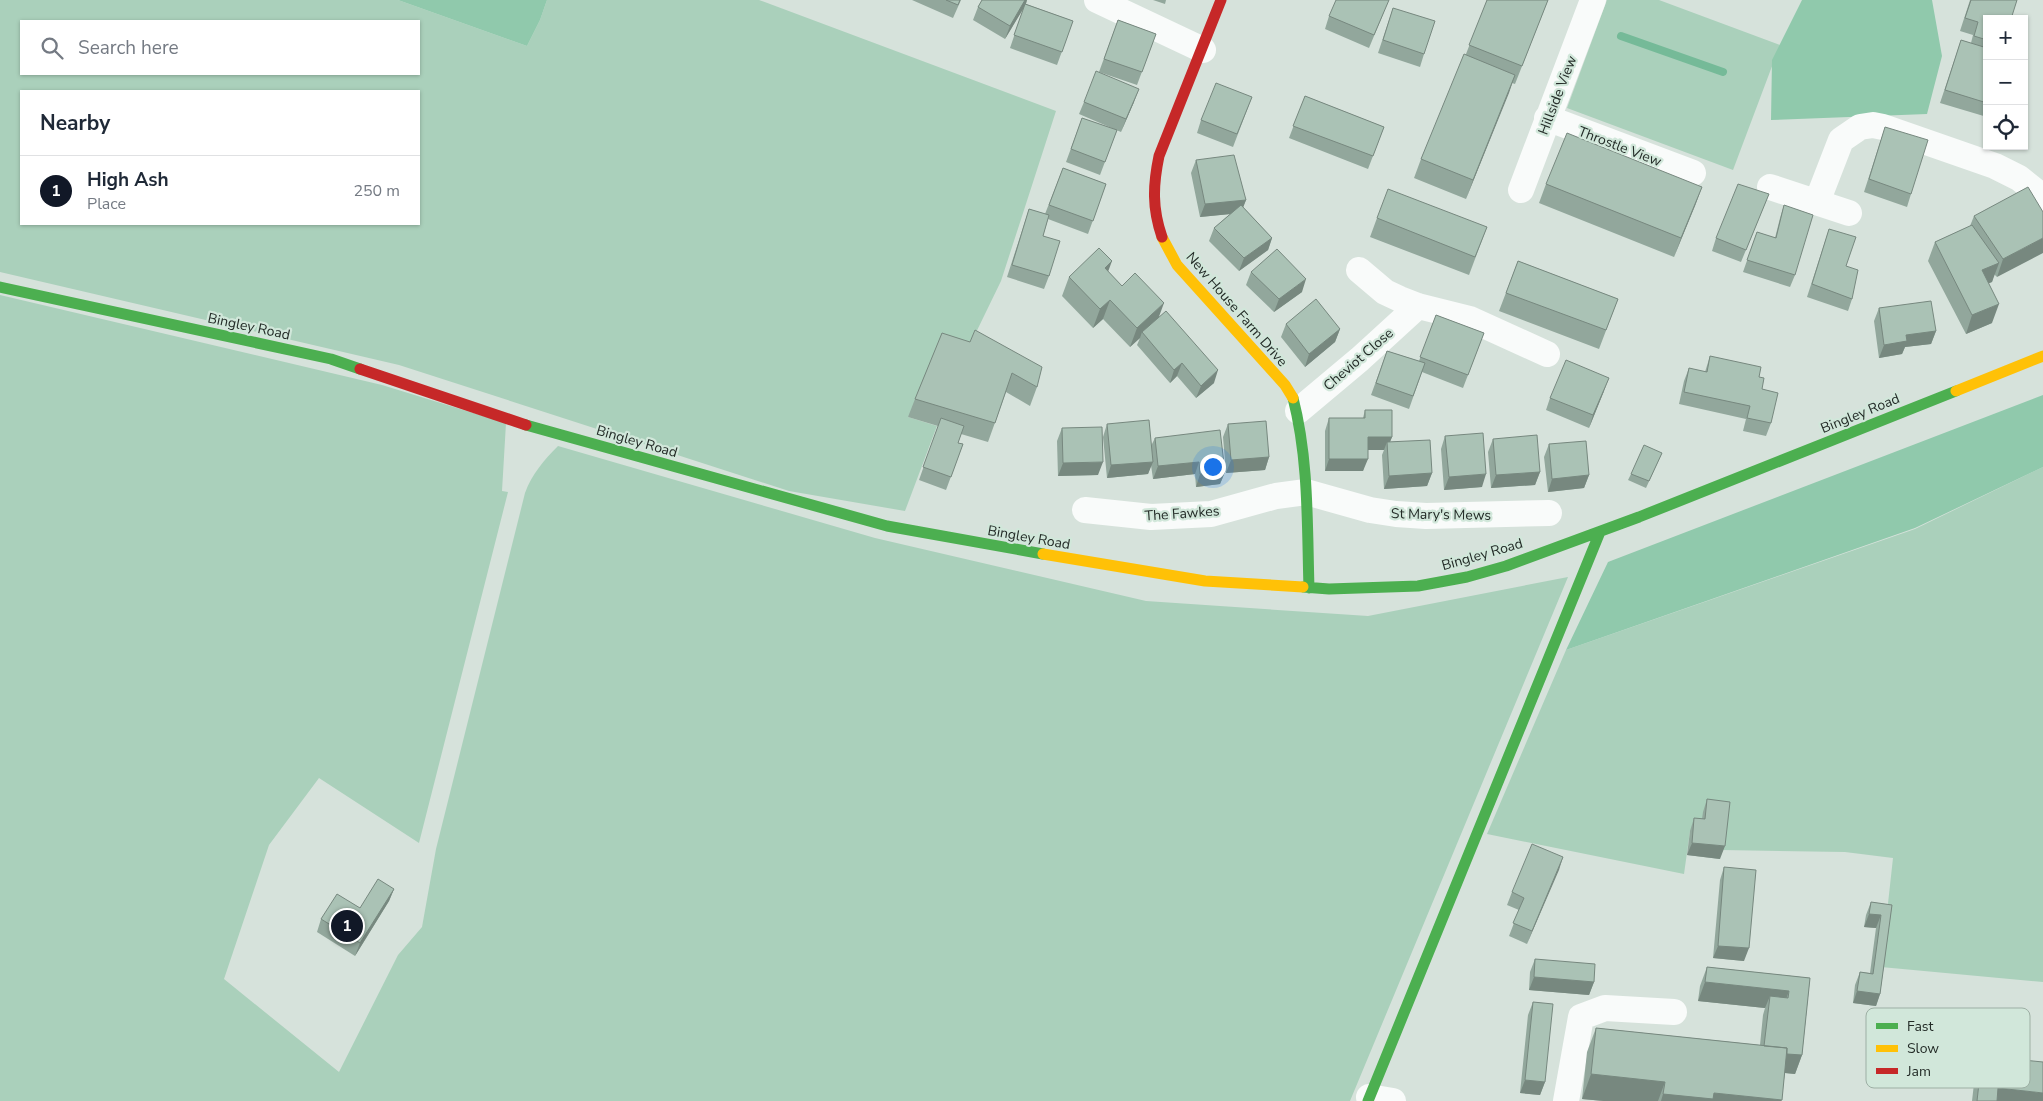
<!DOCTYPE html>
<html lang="en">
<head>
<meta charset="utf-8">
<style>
  :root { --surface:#fff; --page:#f6f6f7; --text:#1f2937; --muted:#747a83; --line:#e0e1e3; --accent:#111827 }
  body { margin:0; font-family:"Nunito Sans",sans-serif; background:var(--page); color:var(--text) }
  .controls { position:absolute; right:15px; top:15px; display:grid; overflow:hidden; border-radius:0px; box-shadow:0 1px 4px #0004 }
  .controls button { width:45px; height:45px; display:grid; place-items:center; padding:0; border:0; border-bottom:1px solid var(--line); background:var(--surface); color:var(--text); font:25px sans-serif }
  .you { position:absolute; left:1212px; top:466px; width:18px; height:18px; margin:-12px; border:4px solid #fff; border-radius:50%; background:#1a73e8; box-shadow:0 0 0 8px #1a73e833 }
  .badge { display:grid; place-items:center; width:32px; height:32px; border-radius:50%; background:var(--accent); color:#fff; font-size:16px; font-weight:700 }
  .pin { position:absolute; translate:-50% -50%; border:2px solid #fff; box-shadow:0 1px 5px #0006 }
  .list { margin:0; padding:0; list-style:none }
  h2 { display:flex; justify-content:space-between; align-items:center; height:65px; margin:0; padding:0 20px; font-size:21px }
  h2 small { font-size:16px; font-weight:400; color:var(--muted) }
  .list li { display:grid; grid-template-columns:32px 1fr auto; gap:15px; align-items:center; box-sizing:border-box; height:70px; padding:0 20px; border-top:1px solid var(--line) }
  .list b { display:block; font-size:19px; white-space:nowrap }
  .list p { margin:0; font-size:16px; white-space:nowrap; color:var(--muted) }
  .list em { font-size:16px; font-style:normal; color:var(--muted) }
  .icon { flex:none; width:28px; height:28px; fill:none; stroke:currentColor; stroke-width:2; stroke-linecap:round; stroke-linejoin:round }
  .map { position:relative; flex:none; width:2043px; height:1101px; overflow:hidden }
  .search { position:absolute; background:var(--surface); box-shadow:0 1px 4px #0004; left:20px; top:20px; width:400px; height:55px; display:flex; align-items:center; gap:12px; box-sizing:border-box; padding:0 18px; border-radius:0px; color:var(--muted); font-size:19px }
  .panel { position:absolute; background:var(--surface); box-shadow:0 1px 4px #0004; left:20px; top:90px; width:400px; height:135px; border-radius:0px }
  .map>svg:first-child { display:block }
  .green { fill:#aad0bb; fill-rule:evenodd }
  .forest { fill:#90c9ac }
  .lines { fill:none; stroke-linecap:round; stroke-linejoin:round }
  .stream { stroke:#75ba98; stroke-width:8 }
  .street { stroke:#f9fbfa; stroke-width:26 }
  .fast { stroke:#4caf50; stroke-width:11 }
  .slow { stroke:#ffc107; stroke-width:11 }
  .jam { stroke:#c62828; stroke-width:11 }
  .wall { fill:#92a79c }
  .shaded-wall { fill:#77887f }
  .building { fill:#aac2b5; stroke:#77887f }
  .labels { text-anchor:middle; stroke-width:4.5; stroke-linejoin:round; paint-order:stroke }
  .street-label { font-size:14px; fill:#232b27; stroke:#d1e7da }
  .key { fill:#d1e7da; stroke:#9dafa4; stroke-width:1 }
  .key-label { font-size:14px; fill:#232b27 }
</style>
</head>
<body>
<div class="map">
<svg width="2043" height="1101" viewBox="0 0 2043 1101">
  <rect width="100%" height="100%" fill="#d6e2db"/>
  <!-- green -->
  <path class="green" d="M 0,0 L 398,0 L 527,46 L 540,20 L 547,0 L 759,0 L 1056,111 L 1001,281 L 968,349 L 908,417 L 937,426 L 905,511 L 789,491 L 399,365 L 0,272 ZM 21,21 L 419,21 L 419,74 L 21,74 ZM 21,91 L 419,91 L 419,224 L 21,224 Z
    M 1607,0 L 1659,0 L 1780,45 L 1733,170 L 1567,108 Z
    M 0,295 L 382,385 L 506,423 L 502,491 L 508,492 L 419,843 L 319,778 L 269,845 L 224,979 L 339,1072 L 398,955 L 422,927 L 436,849 L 525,493 C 532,474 544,460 558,446 L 875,538 L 1146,601 L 1368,616 L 1568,577 L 1350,1101 L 0,1101 Z
    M 2043,467 L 2043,982 L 1881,967 L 1893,858 L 1845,852 L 1722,850 L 1690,831 L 1684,874 L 1487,834 L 1566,650 L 1915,529 Z"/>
  <!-- forest -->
  <path class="forest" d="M 398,0 L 547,0 L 540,20 L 527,46 Z
    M 1802,0 L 1932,0 L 1942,56 L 1927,114 L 1771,120 L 1772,60 Z
    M 2043,395 L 2043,467 L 1915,528 L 1566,650 L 1608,562 Z"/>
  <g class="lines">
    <!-- stream -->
    <path class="stream" d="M 1621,36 L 1723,72"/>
    <!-- street -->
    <path class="street" d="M 1097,0 L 1203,50
      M 1547,118 L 1693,173
      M 1770,187 L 1849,213
      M 1521,190 L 1593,0
      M 1817,202 L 1841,140 L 1860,127 L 1873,125 L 1883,127 L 1995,166 L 2019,178 L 2038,193 L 2043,203
      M 1359,270 L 1385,292 L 1400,299 L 1418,306 L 1470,319 L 1547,354
      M 1298,411 L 1360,359 L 1418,306
      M 1085,510 L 1151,517 L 1211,514 L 1276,496 L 1306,492 L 1370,510 L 1396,514 L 1426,516 L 1549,513
      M 1369,1097 L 1393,1101
      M 1566,1101 L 1581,1017 L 1605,1008 L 1674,1012"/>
    <!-- fast -->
    <path class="fast" d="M 0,287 L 331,359 L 360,369
      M 1293,398 C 1309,460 1307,525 1309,588
      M 526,425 L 887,526 L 1043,554
      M 1303,587 L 1329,589 L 1418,586 L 1467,577 L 1506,566 L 1639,517 L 1956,391
      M 1368,1101 L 1600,532"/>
    <!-- slow -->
    <path class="slow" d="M 1162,237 L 1177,265 L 1285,385 L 1293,398
      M 1956,391 L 2043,356
      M 1043,554 L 1205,581 L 1303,587"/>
    <!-- jam -->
    <path class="jam" d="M 1162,237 C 1152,208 1153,185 1159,156 L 1221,0
      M 360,369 L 526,425"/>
  </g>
  <!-- wall -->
  <path class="wall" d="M 912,0 L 961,0 L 953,18 Z
    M 982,0 L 1027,0 L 1026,4 L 1073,21 L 1057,65 L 1010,48 L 1024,7 L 1005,39 L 973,20 L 978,7 Z
    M 1153,0 L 1166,0 L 1165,4 Z
    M 1487,0 L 1548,0 L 1515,84 L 1512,83 L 1466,199 L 1414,178 L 1421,159 L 1466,54 Z
    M 1970,0 L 2017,0 L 1987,19 L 1987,117 L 1940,103 L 1961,40 L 1971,43 L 1973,35 L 1960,31 Z
    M 1393,8 L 1424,54 L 1420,67 L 1378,53 Z
    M 1384,12 L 1369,48 L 1325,29 L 1329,16 Z
    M 1118,20 L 1156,34 L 1137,85 L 1099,72 Z
    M 1305,96 L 1384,127 L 1368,169 L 1289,138 Z
    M 1252,97 L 1233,147 L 1197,133 L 1201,120 Z
    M 1084,102 L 1134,102 L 1121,132 L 1079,114 Z
    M 1082,118 L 1117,130 L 1100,175 L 1066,162 Z
    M 1885,127 L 1911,194 L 1907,207 L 1864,192 Z
    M 1196,160 L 1246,200 L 1243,207 L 1272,238 L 1268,250 L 1239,271 L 1209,241 L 1214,228 L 1230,214 L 1200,217 L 1191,173 Z
    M 1063,168 L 1106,184 L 1088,234 L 1048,219 L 1043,236 L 1049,276 L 1044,289 L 1007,277 L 1029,209 L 1045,214 Z
    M 1546,184 L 1702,187 L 1674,257 L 1539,203 Z
    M 1769,194 L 1741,262 L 1712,251 L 1716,238 Z
    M 1784,205 L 1795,275 L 1790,287 L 1743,272 L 1757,232 L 1775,238 L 1780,218 Z
    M 2043,212 L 1997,277 L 1994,274 L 1992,282 L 1988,283 L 1992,323 L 1966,334 L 1928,261 L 1935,242 L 1970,226 L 1974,216 Z
    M 1377,218 L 1487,227 L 1469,275 L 1370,237 Z
    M 1829,229 L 1846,266 L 1852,299 L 1848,311 L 1807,297 Z
    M 1518,261 L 1618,299 L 1599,349 L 1499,311 Z
    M 1108,272 L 1122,286 L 1158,318 L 1214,383 L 1196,398 L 1177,376 L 1170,383 L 1137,345 L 1140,338 L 1130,347 L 1103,319 L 1093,328 L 1062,296 L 1069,277 Z
    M 1251,272 L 1302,292 L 1274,312 L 1246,285 Z
    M 1879,308 L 1936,331 L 1931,344 L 1905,347 L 1902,354 L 1879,358 L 1874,321 Z
    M 1436,315 L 1484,333 L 1463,388 L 1422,372 L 1409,409 L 1371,395 L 1387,351 L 1419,361 Z
    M 1286,324 L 1340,329 L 1335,342 L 1305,367 L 1281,337 Z
    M 942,333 L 1037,387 L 1030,406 L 1006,392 L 988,442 L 961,434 L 958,443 L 963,444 L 946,490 L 919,480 L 938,426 L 908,417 L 915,399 Z
    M 1710,356 L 1759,377 L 1771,423 L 1766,436 L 1743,431 L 1746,419 L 1679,404 L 1684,381 L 1689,368 L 1705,372 Z
    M 1604,391 L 1589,428 L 1546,410 L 1550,398 Z
    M 1365,410 L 1392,437 L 1390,442 L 1432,473 L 1427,486 L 1384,489 L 1382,455 L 1384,450 L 1368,450 L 1363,471 L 1325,471 L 1325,431 L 1329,418 L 1363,418 Z
    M 1107,424 L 1151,446 L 1155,438 L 1225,472 L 1220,484 L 1196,487 L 1195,474 L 1153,479 L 1151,465 L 1148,474 L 1107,478 L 1103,437 Z
    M 1228,424 L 1269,457 L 1265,470 L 1226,473 L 1223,437 Z
    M 1062,428 L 1098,475 L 1058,476 L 1057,441 Z
    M 1445,436 L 1482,487 L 1444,490 L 1441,449 Z
    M 1493,439 L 1540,472 L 1535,485 L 1491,488 L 1488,452 Z
    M 1549,444 L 1589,475 L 1584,488 L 1548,492 L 1544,457 Z
    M 1662,453 L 1646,488 L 1628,480 L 1631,474 Z
    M 1707,799 L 1720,859 L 1687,855 L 1690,831 L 1694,818 L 1702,819 L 1703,812 Z
    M 1563,857 L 1527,944 L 1509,936 L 1519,910 L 1507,905 L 1512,892 Z
    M 1724,867 L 1744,961 L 1713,958 L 1720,880 Z
    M 394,889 L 389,901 L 355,956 L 317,932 L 321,919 L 360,908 Z
    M 1871,902 L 1892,905 L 1880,994 L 1876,1006 L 1853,1003 L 1855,985 L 1860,972 L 1870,973 L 1876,928 L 1864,927 L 1866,915 Z
    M 1535,959 L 1594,982 L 1589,995 L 1529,990 L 1530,972 Z
    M 1707,967 L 1810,978 L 1802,1055 L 1795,1074 L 1785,1073 L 1781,1101 L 1604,1101 L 1582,1099 L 1587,1052 L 1596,1028 L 1760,1045 L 1763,1015 L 1765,1008 L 1698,1001 L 1700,986 Z
    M 1533,1002 L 1545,1082 L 1540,1095 L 1520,1093 L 1528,1015 Z
    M 1982,1056 L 2043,1101 L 1972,1101 L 1975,1075 Z"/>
  <!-- shaded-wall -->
  <path class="shaded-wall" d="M 1025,0 L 1027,0 L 1025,6 L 1005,39 L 1010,26 Z
    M 1515,75 L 1509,93 L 1466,199 L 1473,180 Z
    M 1139,89 L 1134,102 L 1121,132 L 1126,119 Z
    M 1702,187 L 1695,206 L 1674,257 L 1681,238 Z
    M 1246,200 L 1241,213 L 1200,217 L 1205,204 Z
    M 1272,238 L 1268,250 L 1239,271 L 1244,258 Z
    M 2043,238 L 2043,253 L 1997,277 L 2003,259 Z
    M 1112,261 L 1105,280 L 1105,268 Z
    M 1999,263 L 1992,282 L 1975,289 L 1982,270 Z
    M 1306,279 L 1302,292 L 1274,312 L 1279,299 Z
    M 1110,300 L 1103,319 L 1093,328 L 1100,309 Z
    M 1164,303 L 1157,322 L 1142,332 L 1140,338 L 1130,347 L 1137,328 Z
    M 1999,304 L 1992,323 L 1966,334 L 1972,315 Z
    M 1340,329 L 1335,342 L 1305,367 L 1309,354 Z
    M 1936,331 L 1931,344 L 1905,347 L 1902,354 L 1879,358 L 1884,345 L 1906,335 Z
    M 1182,363 L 1177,376 L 1170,383 L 1174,370 Z
    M 1218,370 L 1214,383 L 1196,398 L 1201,386 Z
    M 1609,378 L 1604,391 L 1589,428 L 1593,415 Z
    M 1368,437 L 1392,437 L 1387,449 L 1387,442 L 1384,450 L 1363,450 Z
    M 1269,457 L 1265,470 L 1226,473 L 1231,460 Z
    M 1329,459 L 1368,459 L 1363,471 L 1325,471 Z
    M 1103,462 L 1098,475 L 1058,476 L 1063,463 Z
    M 1153,462 L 1148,474 L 1107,478 L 1111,465 Z
    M 1199,462 L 1195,474 L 1153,479 L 1158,466 Z
    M 1225,472 L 1220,484 L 1196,487 L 1200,474 Z
    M 1540,472 L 1535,485 L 1491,488 L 1496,475 Z
    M 1432,473 L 1427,486 L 1384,489 L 1389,476 Z
    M 1486,474 L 1482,487 L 1444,490 L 1449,477 Z
    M 1589,475 L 1584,488 L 1548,492 L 1552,479 Z
    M 1692,843 L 1725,846 L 1720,859 L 1687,855 Z
    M 1563,857 L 1559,870 L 1527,944 L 1532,931 Z
    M 394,889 L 389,901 L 355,956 L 360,943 Z
    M 1869,914 L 1881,915 L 1876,928 L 1864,927 Z
    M 1718,946 L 1749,948 L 1744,961 L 1713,958 Z
    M 1534,977 L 1594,982 L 1589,995 L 1529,990 Z
    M 1705,982 L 1789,991 L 1782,1010 L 1770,996 L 1765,1008 L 1698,1001 Z
    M 1857,991 L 1880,994 L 1876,1006 L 1853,1003 Z
    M 1764,1051 L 1802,1055 L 1795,1074 L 1757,1070 Z
    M 1591,1074 L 1665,1082 L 1658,1101 L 1604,1101 L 1582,1099 Z
    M 1525,1080 L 1545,1082 L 1540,1095 L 1520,1093 Z
    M 1998,1088 L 2043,1093 L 2043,1101 L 1993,1101 Z
    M 1714,1093 L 1782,1100 L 1781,1101 L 1661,1101 L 1663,1094 Z"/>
  <!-- building -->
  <path class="building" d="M 946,0 L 960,0 L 958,5 Z
    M 982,0 L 1025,0 L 1010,26 L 978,7 Z
    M 1336,0 L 1389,0 L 1374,35 L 1329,16 Z
    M 1487,0 L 1548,0 L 1522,66 L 1469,45 Z
    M 1971,0 L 2017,0 L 2011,19 L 1987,19 L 1987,40 L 1974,36 L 1978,22 L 1965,18 Z
    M 1025,4 L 1073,21 L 1062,52 L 1014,35 Z
    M 1393,8 L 1435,21 L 1424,54 L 1383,40 Z
    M 1118,20 L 1156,34 L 1142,72 L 1104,59 Z
    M 1961,40 L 1987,48 L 1987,103 L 1945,90 Z
    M 1464,54 L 1515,75 L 1473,180 L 1421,159 Z
    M 1096,71 L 1139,89 L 1126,119 L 1084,102 Z
    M 1216,83 L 1252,97 L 1237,134 L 1201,120 Z
    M 1305,96 L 1384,127 L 1373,156 L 1293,126 Z
    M 1082,118 L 1117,130 L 1105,162 L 1071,149 Z
    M 1885,127 L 1928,140 L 1911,194 L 1869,179 Z
    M 1567,133 L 1702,187 L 1681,238 L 1546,184 Z
    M 1234,155 L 1246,200 L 1205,204 L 1196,160 Z
    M 1063,168 L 1106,184 L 1093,221 L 1049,205 Z
    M 1738,184 L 1769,194 L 1746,250 L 1716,238 Z
    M 2028,187 L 2043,212 L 2043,238 L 2003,259 L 1974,216 Z
    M 1388,189 L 1487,227 L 1475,257 L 1377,218 Z
    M 1241,205 L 1272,238 L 1244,258 L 1214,228 Z
    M 1784,205 L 1813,215 L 1795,275 L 1747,260 L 1757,232 L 1776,238 Z
    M 1029,209 L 1049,215 L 1043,236 L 1060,241 L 1049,276 L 1012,265 Z
    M 1972,225 L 1999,263 L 1982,270 L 1999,304 L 1972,315 L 1935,242 Z
    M 1829,229 L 1856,237 L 1846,266 L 1858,270 L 1852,299 L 1812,284 Z
    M 1099,248 L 1112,261 L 1105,268 L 1122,286 L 1135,273 L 1164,303 L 1137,328 L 1110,300 L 1100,309 L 1069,277 Z
    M 1277,249 L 1306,279 L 1279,299 L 1251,272 Z
    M 1518,261 L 1618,299 L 1606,330 L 1506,293 Z
    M 1316,299 L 1340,329 L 1309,354 L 1286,324 Z
    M 1931,301 L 1936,331 L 1906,335 L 1907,341 L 1884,345 L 1879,308 Z
    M 1166,311 L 1218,370 L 1201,386 L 1182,363 L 1174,370 L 1142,332 Z
    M 1436,315 L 1484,333 L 1468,375 L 1420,357 Z
    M 975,330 L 1042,367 L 1037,387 L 1012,373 L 995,423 L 915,399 L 942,333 L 970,342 Z
    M 1387,351 L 1425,363 L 1413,396 L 1376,383 Z
    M 1710,356 L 1761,367 L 1759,377 L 1764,378 L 1762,389 L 1778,393 L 1771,423 L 1747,418 L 1750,406 L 1684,392 L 1689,368 L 1707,372 Z
    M 1566,360 L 1609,378 L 1593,415 L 1550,398 Z
    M 1365,410 L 1392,410 L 1392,437 L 1368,437 L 1368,459 L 1329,459 L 1329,418 L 1365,418 Z
    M 941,418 L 964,426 L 958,443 L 963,444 L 951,477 L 923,467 Z
    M 1149,420 L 1153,462 L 1111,465 L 1107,424 Z
    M 1266,421 L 1269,457 L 1231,460 L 1228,424 Z
    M 1102,427 L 1103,462 L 1063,463 L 1062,428 Z
    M 1220,430 L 1225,472 L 1200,474 L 1199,462 L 1158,466 L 1155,438 Z
    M 1483,433 L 1486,474 L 1449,477 L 1445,436 Z
    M 1537,435 L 1540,472 L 1496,475 L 1493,439 Z
    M 1430,440 L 1432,473 L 1389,476 L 1387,442 Z
    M 1586,441 L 1589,475 L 1552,479 L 1549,444 Z
    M 1644,445 L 1662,453 L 1649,481 L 1631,474 Z
    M 1707,799 L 1730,802 L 1725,846 L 1692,843 L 1694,818 L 1705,819 Z
    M 1532,844 L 1563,857 L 1532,931 L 1513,923 L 1524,898 L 1512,892 Z
    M 1724,867 L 1756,870 L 1749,948 L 1718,946 Z
    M 378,879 L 394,889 L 360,943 L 321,919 L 337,894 L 360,908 Z
    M 1871,902 L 1892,905 L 1880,994 L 1857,991 L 1860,972 L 1873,974 L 1881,915 L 1869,914 Z
    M 1535,959 L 1595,964 L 1594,982 L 1534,977 Z
    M 1707,967 L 1810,978 L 1802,1055 L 1787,1054 L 1787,1048 L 1764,1046 L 1770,996 L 1788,998 L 1789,991 L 1705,982 Z
    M 1533,1002 L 1553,1004 L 1545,1082 L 1525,1080 Z
    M 1596,1028 L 1787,1048 L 1782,1100 L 1714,1093 L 1713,1099 L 1663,1094 L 1665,1082 L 1591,1074 Z
    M 1982,1056 L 2043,1062 L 2043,1093 L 1998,1088 L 1997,1101 L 1977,1101 Z"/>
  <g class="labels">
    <!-- street labels -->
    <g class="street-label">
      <text transform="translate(1557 95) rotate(-69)" y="5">Hillside View</text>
      <text transform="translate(1620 146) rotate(21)" y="5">Throstle View</text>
      <text transform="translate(1237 309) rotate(49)" y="5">New House Farm Drive</text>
      <text transform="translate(249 326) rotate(12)" y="5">Bingley Road</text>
      <text transform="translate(1358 359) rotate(-41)" y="5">Cheviot Close</text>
      <text transform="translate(1860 413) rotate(-22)" y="5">Bingley Road</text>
      <text transform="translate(637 441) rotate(16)" y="5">Bingley Road</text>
      <text transform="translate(1182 513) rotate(-4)" y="5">The Fawkes</text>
      <text transform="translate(1441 514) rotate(1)" y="5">St Mary's Mews</text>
      <text transform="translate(1029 537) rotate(10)" y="5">Bingley Road</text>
      <text transform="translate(1482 554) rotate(-16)" y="5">Bingley Road</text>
    </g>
  </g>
  <!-- legend -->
  <rect x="1866" y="1008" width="164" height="80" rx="8" class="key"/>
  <rect x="1876" y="1023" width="22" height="6" fill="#4caf50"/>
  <rect x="1876" y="1045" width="22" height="7" fill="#ffc107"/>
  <rect x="1876" y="1068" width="22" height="6" fill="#c62828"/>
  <g class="key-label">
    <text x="1907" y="1031">Fast</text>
    <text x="1907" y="1053">Slow</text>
    <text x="1907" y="1076">Jam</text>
  </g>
</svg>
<div class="controls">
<button>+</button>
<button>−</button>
<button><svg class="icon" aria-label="locate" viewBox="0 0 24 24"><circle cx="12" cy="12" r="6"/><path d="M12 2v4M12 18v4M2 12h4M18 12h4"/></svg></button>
</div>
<div class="you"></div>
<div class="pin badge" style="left:347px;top:926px">1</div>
<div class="search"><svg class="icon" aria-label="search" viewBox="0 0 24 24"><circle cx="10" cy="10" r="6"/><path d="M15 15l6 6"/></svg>Search here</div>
<section class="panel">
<h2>Nearby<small></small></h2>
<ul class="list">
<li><span class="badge">1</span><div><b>High Ash</b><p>Place</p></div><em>250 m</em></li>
</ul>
</section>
</div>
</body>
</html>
